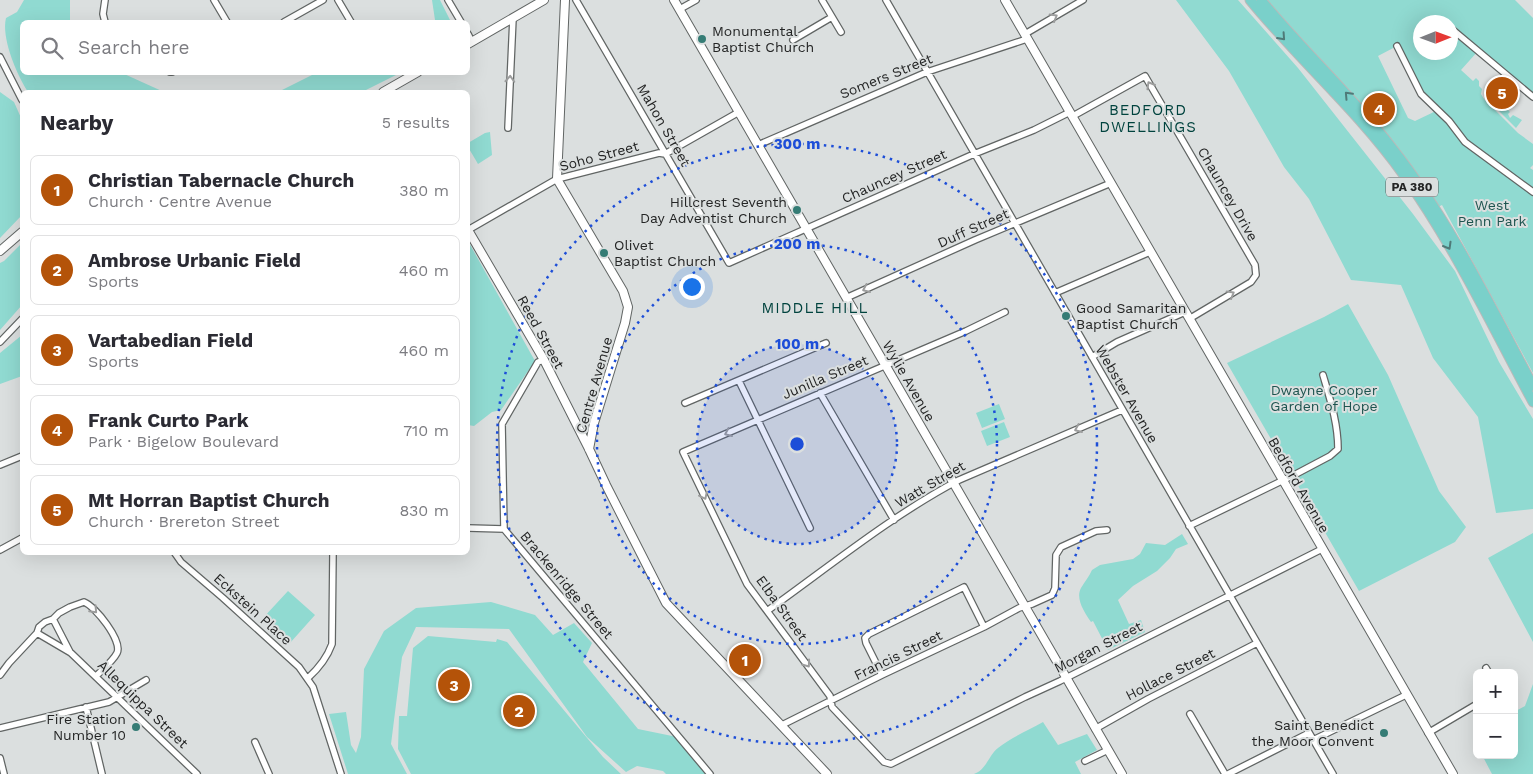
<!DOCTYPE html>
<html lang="en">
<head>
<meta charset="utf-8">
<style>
  :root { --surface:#fff; --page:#f2f2f3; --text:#2b2b33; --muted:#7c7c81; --line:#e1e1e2; --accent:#b45309 }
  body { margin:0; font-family:"Work Sans",sans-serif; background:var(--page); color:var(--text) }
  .controls { position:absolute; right:15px; bottom:15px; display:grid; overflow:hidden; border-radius:8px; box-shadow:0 5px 20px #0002 }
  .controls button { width:45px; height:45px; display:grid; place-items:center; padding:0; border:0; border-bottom:1px solid var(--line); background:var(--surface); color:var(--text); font:25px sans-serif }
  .compass { position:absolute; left:1413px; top:15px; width:45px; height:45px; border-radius:50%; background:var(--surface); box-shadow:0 5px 20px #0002; rotate:89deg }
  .you { position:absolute; left:691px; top:286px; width:18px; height:18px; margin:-12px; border:4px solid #fff; border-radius:50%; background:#1a73e8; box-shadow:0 0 0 8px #1a73e833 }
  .badge { display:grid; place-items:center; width:32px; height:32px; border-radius:50%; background:var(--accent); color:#fff; font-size:16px; font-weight:700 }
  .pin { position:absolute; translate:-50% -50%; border:2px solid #fff; box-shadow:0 1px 5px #0006 }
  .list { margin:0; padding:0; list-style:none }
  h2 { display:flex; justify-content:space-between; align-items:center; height:65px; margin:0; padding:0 20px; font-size:21px }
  h2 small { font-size:16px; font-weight:400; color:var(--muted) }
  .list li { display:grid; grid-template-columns:32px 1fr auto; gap:15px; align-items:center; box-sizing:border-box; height:70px; margin:0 10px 10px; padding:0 10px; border:1px solid var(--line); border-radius:8px }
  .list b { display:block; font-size:19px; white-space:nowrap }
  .list p { margin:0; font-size:16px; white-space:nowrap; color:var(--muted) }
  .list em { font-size:16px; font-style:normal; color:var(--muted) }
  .icon { flex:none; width:28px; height:28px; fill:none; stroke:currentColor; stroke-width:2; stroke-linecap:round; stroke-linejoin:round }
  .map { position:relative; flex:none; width:1533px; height:774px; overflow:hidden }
  .search { position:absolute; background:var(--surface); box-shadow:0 5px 20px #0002; left:20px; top:20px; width:450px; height:55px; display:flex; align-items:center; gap:12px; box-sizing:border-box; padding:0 18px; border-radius:8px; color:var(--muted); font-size:19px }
  .panel { position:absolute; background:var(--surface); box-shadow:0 5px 20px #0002; left:20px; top:90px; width:450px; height:465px; border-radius:8px }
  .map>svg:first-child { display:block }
  .green { fill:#90dad1; fill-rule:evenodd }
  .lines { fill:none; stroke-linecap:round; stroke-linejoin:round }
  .street-casing { stroke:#616564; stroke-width:8 }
  .secondary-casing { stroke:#616564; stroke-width:10 }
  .primary-casing { stroke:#b9b9b9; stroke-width:11 }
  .street { stroke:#fff; stroke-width:5.5 }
  .secondary { stroke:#fff; stroke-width:8 }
  .primary { stroke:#7ad0ca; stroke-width:9 }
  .oneway { stroke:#9c9d9d }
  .oneway2 { stroke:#4f7a78 }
  .ring { fill:none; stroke:#1d4ed8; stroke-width:2.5; stroke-dasharray:2.5 5 }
  .poi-dot { fill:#357c75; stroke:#dbdfdf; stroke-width:2 }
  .labels { text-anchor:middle; stroke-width:4; stroke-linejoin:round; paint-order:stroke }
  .shield { fill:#dbdfdf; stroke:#5b5d5d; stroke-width:1 }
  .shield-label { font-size:12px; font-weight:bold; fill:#242525 }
  .poi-label { font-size:14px; fill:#242525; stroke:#dbdfdf; text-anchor:start }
  .street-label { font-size:14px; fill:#242525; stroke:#dbdfdf }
  .park-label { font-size:14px; fill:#1d544f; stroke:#dbdfdf }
  .neighbourhood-label { font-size:15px; letter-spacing:1px; fill:#00433e; stroke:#dbdfdf }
  .centre { fill:#1d4ed8; stroke:#dbdfdf; stroke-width:2.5 }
  .ring-label { font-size:15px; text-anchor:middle; font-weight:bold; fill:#1d4ed8; stroke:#dbdfdf; stroke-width:4; stroke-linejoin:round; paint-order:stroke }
</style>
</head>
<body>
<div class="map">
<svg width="1533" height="774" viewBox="0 0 1533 774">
  <rect width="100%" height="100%" fill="#dbdfdf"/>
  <!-- green -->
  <path class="green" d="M 24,0 L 70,0 L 70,22 L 22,22 L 22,72 L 122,73 L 164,92 L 28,92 C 17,75 1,38 6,18 L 17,12 Z
    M 432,0 L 440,0 L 451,22 L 431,22 L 435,20 Z
    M 1176,0 L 1238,0 L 1298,68 L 1413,214 L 1455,271 L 1499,362 L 1533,419 L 1533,509 L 1496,513 L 1478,417 L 1433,358 L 1401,285 L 1351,280 L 1309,199 L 1284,167 L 1229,71 Z
    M 1266,0 L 1515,0 L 1533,18 L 1533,97 L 1478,51 L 1461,70 L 1473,81 L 1476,78 L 1479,81 L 1479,86 L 1482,89 L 1481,94 L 1484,99 L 1518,133 L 1533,144 L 1533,165 L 1530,168 L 1533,170 L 1533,373 L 1442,205 L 1438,207 C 1392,129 1324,69 1266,0 ZM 1420,22 L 1450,22 L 1451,30 L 1459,39 L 1456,42 L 1454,41 L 1451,45 L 1450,52 L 1445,53 L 1443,55 L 1440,52 L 1420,52 ZM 1397,46 L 1421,94 L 1438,110 L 1415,121 L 1408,118 L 1378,56 Z
    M 316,73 L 316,72 L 400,73 L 362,92 L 278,92 Z
    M 0,92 L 14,102 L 22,120 L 22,215 L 0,238 Z
    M 1487,92 L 1499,104 L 1504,98 L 1508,98 L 1510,99 L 1511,102 L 1506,107 L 1507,109 L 1510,112 L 1508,114 L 1510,118 L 1513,115 L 1522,120 L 1516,128 L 1488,100 L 1486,95 Z
    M 490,132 L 492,155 L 478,164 L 468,147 L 468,143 L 485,133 Z
    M 468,241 L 535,361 L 501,410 L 492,412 L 474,426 L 468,425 Z
    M 22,243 L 22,305 L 0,330 L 0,263 L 4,261 Z
    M 1348,304 L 1388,375 L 1439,491 L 1466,527 L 1455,542 L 1359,591 L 1227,363 L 1324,317 Z
    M 22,335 L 22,376 L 0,384 L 0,353 Z
    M 999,404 L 1005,419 L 982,428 L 976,413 Z
    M 1004,422 L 1010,437 L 987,446 L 981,431 Z
    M 1533,533 L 1533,642 L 1488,558 Z
    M 1182,534 L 1188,544 L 1176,549 L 1170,558 L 1157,571 L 1133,586 L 1118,600 L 1129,624 L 1141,620 L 1145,632 L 1108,650 L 1093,621 L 1091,622 C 1085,613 1075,599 1081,588 C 1085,581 1089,577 1092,570 L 1100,565 L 1133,559 L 1140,554 L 1146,543 L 1165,545 Z
    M 288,591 L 315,615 L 290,643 L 263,618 Z
    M 491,602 L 535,615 L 553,635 L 574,623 L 592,643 L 583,662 L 638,729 L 677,737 L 706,774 L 666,774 L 663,771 L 637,766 L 626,772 L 587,737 L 509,629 L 416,627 L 402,657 L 391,744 L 407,774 L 348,774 L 329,714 L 346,712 L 351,745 L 356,753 L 361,737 L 364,669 L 384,631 L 416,608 Z
    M 428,636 L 496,642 L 497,639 L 507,642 L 603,757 L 621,774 L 411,774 L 398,749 L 399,716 L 407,716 L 413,648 Z
    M 1533,684 L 1533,774 L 1492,774 L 1482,755 L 1514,755 L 1514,712 L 1525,706 Z
    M 1043,722 L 1058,745 L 1087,734 L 1097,750 L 1075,762 L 1081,774 L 974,774 C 986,770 989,755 998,748 C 1010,738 1029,730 1043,722 Z"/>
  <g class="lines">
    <defs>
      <path id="street" d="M 214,0 L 227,22
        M 338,0 L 351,22
        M 448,0 L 461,22
        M 576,0 L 729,263 L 974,154 L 1034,130 L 1070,112
        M 822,0 L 841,32
        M 886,0 L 1333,774
        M 680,9 L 696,0
        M 105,22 L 103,14 L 105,0
        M 284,22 L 323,0
        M 1453,30 L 1533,97
        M 468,34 L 472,42
        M 1025,34 L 1083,0
        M 793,40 L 832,17
        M 1397,46 L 1421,94 L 1449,121 L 1465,142 L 1533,192
        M 0,57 L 22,100
        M 170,72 L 172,72
        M 1073,116 L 1145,76 L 1255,265 L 1256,275 L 1251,282 L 1189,319
        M 508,128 L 513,18
        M 758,145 L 927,72 L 1027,39
        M 468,230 L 557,179 L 659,153 L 665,154 L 739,112
        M 1055,293 L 1150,252
        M 846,298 L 975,240 L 1111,183
        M 1005,312 L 966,331 L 683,452 L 747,584 L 830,696 L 832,707 L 884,762 L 891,764 L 1025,697 L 1060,681 L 1322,549
        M 0,342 L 22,319
        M 1092,357 L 1117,342 L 1185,312
        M 544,360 L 538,362 L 502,424 L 504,529 L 710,774
        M 739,381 L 810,528
        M 820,393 L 894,520
        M 685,403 L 826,343
        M 0,465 L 22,456
        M 1189,526 L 1296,474 L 1330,456 L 1338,449 C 1338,423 1330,399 1323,375
        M 468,528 L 504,529
        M 0,550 L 22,538
        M 174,552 L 181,562 L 223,598 L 299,667 L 313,687 L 341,774
        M 767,611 C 830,566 891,516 959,480 L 1122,410
        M 53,619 L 70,652
        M 37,633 L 71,653 L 197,774
        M 1486,668 L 1489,673
        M 0,675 L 9,663 L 37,633 L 39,627 L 45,622 L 53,619 L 59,613 L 70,607 L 84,602 C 95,606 123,641 117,653 C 113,661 102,670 96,676
        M 882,675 L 866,643 L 865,638 L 869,634 L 964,587 L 984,627
        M 308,678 C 319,668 327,658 332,644 L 333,552
        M 86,707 L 102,774
        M 1190,714 L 1225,774
        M 782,725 L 882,675 L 984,627 L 1019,608 L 1032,604 L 1052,595 L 1055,588 L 1056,555 L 1061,547 L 1096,531 L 1107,530
        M 0,728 L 109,702 L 146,680
        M 1095,729 L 1148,699 L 1257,643
        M 1428,733 L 1477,704
        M 1313,740 L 1406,695
        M 255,742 L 269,774
        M 0,758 L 4,774
        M 1085,761 L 1108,750
        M 1228,774 L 1309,733"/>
      <path id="secondary" d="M 565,0 L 557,179 L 623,291 L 628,307 L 625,323 L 594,423 L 589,449
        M 674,0 L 1122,774
        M 1005,0 L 1453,774
        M 468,44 L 544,0
        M 383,92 L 418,72
        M 468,230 L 544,360 L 589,449 L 606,485 L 666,603 L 827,774
        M 0,251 L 22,232"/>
      <path id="primary" d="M 1250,0 C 1299,60 1358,111 1403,174 C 1454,245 1492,326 1533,402
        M 1261,0 C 1303,51 1352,96 1392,148 C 1449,220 1490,305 1533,386"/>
    </defs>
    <!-- street casing -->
    <use href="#street" class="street-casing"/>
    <!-- secondary casing -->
    <use href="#secondary" class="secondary-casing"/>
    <!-- primary casing -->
    <use href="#primary" class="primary-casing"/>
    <!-- street -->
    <use href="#street" class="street"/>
    <!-- secondary -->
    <use href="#secondary" class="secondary"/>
    <!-- primary -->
    <use href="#primary" class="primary"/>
  </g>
  <!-- one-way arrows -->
  <defs><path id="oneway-chevron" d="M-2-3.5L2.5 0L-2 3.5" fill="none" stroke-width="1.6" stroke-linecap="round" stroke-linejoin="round" transform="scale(1.25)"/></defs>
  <g class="oneway">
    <use href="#oneway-chevron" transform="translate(1054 17) rotate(-30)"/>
    <use href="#oneway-chevron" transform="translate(510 79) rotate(-87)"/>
    <use href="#oneway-chevron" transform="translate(1150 85) rotate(-120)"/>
    <use href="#oneway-chevron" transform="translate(866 289) rotate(156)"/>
    <use href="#oneway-chevron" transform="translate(1231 294) rotate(-30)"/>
    <use href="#oneway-chevron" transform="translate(1078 429) rotate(157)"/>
    <use href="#oneway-chevron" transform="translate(728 433) rotate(156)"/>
    <use href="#oneway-chevron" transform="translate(704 496) rotate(64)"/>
    <use href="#oneway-chevron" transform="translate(94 610) rotate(47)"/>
    <use href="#oneway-chevron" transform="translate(807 664) rotate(54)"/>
  </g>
  <g class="oneway2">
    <use href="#oneway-chevron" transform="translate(1282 37) rotate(48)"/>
    <use href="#oneway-chevron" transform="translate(1348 95) rotate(-133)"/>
    <use href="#oneway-chevron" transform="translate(1448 246) rotate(60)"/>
  </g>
  <!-- distance rings -->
  <circle cx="797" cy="444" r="100" fill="#1d4ed8" fill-opacity=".12"/>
  <g class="ring">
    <circle cx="797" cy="444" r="100"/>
    <circle cx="797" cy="444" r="200"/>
    <circle cx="797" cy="444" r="300"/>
  </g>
  <!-- markers -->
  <g class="poi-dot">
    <circle cx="702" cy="39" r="5"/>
    <circle cx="797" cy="210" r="5"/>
    <circle cx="604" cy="253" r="5"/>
    <circle cx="1066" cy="316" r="5"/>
    <circle cx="136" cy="727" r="5"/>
    <circle cx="1384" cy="733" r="5"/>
  </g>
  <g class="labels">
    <!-- shield labels -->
    <rect class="shield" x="1386" y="177.5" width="52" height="19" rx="4"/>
    <g class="shield-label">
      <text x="1412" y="191">PA 380</text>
    </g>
    <!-- poi labels -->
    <g class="poi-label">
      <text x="712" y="36">Monumental<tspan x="712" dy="16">Baptist Church</tspan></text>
      <text x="787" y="207" text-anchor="end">Hillcrest Seventh<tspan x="787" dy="16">Day Adventist Church</tspan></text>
      <text x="614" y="250">Olivet<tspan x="614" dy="16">Baptist Church</tspan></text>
      <text x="1076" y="313">Good Samaritan<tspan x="1076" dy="16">Baptist Church</tspan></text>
      <text x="126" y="724" text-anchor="end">Fire Station<tspan x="126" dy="16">Number 10</tspan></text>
      <text x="1374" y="730" text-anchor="end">Saint Benedict<tspan x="1374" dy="16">the Moor Convent</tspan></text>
    </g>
    <!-- street labels -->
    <g class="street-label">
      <text transform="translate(886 76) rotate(-22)" y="5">Somers Street</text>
      <text transform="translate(664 125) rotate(60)" y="5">Mahon Street</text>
      <text transform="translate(599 156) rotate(-15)" y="5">Soho Street</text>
      <text transform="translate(894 176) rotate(-24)" y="5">Chauncey Street</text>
      <text transform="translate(1228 194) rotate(60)" y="5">Chauncey Drive</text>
      <text transform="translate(973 228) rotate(-24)" y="5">Duff Street</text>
      <text transform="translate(541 332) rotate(61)" y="5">Reed Street</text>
      <text transform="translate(825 377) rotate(-23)" y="5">Junilla Street</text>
      <text transform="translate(909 381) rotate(60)" y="5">Wylie Avenue</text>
      <text transform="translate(594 385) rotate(-74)" y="5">Centre Avenue</text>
      <text transform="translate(1127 394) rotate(60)" y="5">Webster Avenue</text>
      <text transform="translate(930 484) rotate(-30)" y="5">Watt Street</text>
      <text transform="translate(1299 485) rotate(60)" y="5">Bedford Avenue</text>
      <text transform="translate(567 585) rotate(50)" y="5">Brackenridge Street</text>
      <text transform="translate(782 608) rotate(54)" y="5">Elba Street</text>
      <text transform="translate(253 609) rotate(42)" y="5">Eckstein Place</text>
      <text transform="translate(1098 647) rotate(-27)" y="5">Morgan Street</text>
      <text transform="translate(898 655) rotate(-26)" y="5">Francis Street</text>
      <text transform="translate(1170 674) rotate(-27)" y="5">Hollace Street</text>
      <text transform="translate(143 704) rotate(44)" y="5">Allequippa Street</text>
    </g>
    <!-- park labels -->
    <g class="park-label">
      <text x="1492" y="210">West<tspan x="1492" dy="16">Penn Park</tspan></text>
      <text x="1324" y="395">Dwayne Cooper<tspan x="1324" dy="16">Garden of Hope</tspan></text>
    </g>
    <!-- neighbourhood labels -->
    <g class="neighbourhood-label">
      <text x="1148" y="115">BEDFORD<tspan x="1148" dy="17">DWELLINGS</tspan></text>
      <text x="815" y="313">MIDDLE HILL</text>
    </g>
  </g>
  <circle cx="797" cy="444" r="8" class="centre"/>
  <g class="ring-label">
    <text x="797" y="149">300 m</text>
    <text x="797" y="249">200 m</text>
    <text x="797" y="349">100 m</text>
  </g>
</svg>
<div class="controls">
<button>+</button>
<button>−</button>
</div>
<svg class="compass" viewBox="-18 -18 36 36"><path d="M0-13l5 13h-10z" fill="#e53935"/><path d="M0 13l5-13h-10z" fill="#7c7c81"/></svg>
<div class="you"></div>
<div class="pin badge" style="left:745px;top:660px">1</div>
<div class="pin badge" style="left:519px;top:711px">2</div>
<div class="pin badge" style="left:454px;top:685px">3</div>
<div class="pin badge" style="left:1379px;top:109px">4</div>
<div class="pin badge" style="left:1502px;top:93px">5</div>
<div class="search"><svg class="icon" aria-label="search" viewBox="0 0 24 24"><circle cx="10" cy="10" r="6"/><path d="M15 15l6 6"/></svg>Search here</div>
<section class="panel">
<h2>Nearby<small>5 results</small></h2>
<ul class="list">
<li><span class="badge">1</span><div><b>Christian Tabernacle Church</b><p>Church · Centre Avenue</p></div><em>380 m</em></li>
<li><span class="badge">2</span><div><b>Ambrose Urbanic Field</b><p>Sports</p></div><em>460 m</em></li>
<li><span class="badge">3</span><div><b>Vartabedian Field</b><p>Sports</p></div><em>460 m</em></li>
<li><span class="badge">4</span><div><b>Frank Curto Park</b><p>Park · Bigelow Boulevard</p></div><em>710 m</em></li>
<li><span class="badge">5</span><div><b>Mt Horran Baptist Church</b><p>Church · Brereton Street</p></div><em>830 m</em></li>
</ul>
</section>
</div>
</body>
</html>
